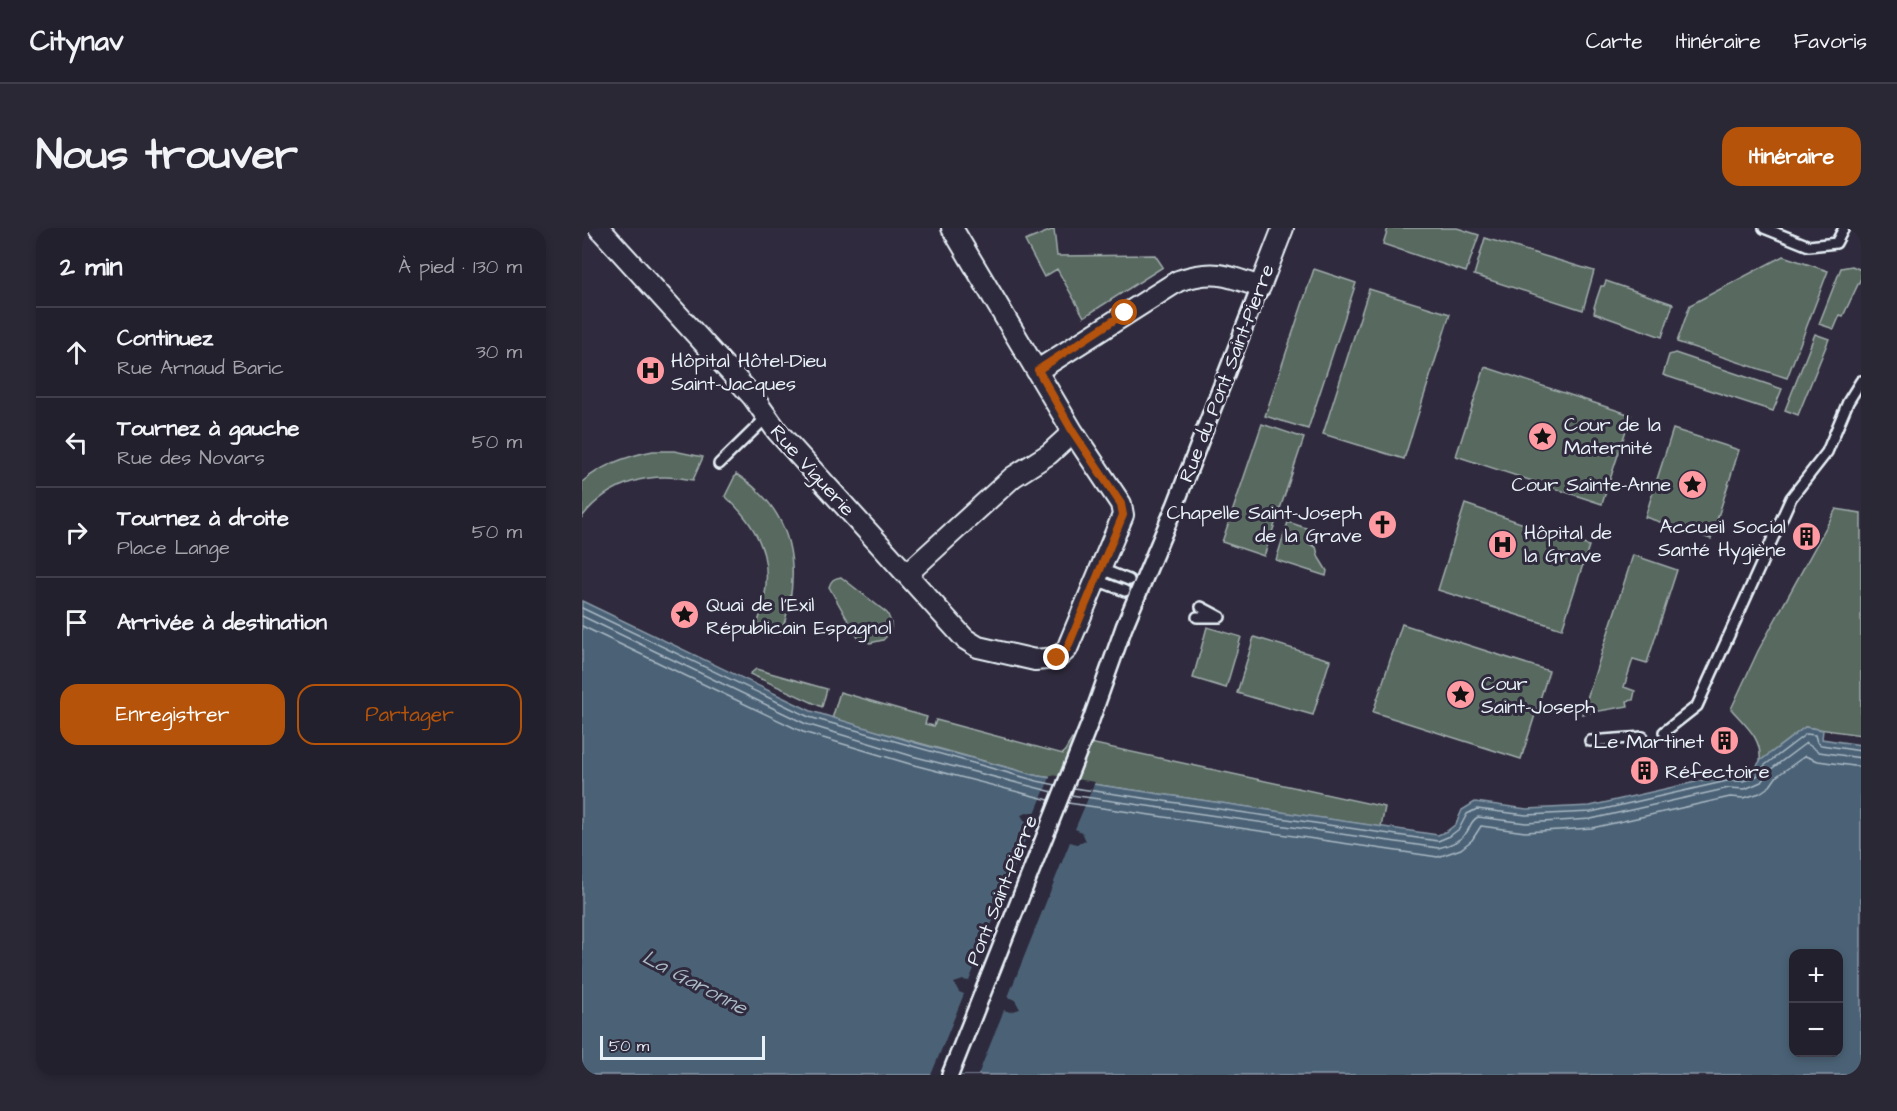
<!DOCTYPE html>
<html lang="fr">
<head>
<meta charset="utf-8">
<style>
  :root { --surface:#23202e; --page:#2b2836; --text:#f1f3f6; --muted:#a3a3aa; --line:#403e4a; --accent:#b45309 }
  body { margin:0; font-family:"Architects Daughter",sans-serif; background:var(--page); color:var(--text) }
  .controls { position:absolute; right:18px; bottom:18px; display:grid; overflow:hidden; border-radius:12px; box-shadow:0 3px 9px #0003 }
  .controls button { width:54px; height:54px; display:grid; place-items:center; padding:0; border:0; border-bottom:2px solid var(--line); background:var(--surface); color:var(--text); font:30px sans-serif }
  .scale { position:absolute; left:18px; bottom:15px; width:165px; box-sizing:border-box; padding-left:6px; border:3px solid #e8f1f8; border-top:0; font-size:16px; line-height:21px; white-space:nowrap; color:#e8f1f8; -webkit-text-stroke:4px #2f2a3d; paint-order:stroke }
  .stop { position:absolute; width:18px; height:18px; margin:-14px; border:4px solid #b45309; border-radius:50%; background:#fff }
  .stop.end { background:#b45309; border-color:#fff; box-shadow:0 2px 6px #0008 }
  .list { margin:0; padding:0; list-style:none }
  h2 { display:flex; justify-content:space-between; align-items:center; height:78px; margin:0; padding:0 24px; font-size:26px }
  h2 small { font-size:20px; font-weight:400; color:var(--muted) }
  .list li { display:grid; grid-template-columns:39px 1fr auto; gap:18px; align-items:center; box-sizing:border-box; height:90px; padding:0 24px; border-top:2px solid var(--line) }
  .list b { display:block; font-size:22px; white-space:nowrap }
  .list p { margin:0; font-size:20px; white-space:nowrap; color:var(--muted) }
  .list em { font-size:20px; font-style:normal; color:var(--muted) }
  .actions { display:flex; gap:12px; padding:18px 24px }
  .actions a { flex:1; padding:14px 0; border:2px solid var(--accent); border-radius:18px; text-align:center; font-size:21px; color:var(--accent) }
  .actions .main { background:var(--accent); color:#fff }
  .icon { flex:none; width:33px; height:33px; fill:none; stroke:currentColor; stroke-width:2; stroke-linecap:round; stroke-linejoin:round }
  .map { position:relative; flex:none; width:1279px; height:847px; overflow:hidden; border-radius:18px }
  header { display:flex; align-items:center; gap:36px; box-sizing:border-box; height:84px; padding:0 30px; background:var(--surface); border-bottom:2px solid var(--line) }
  header strong { font-size:28px }
  nav { display:flex; gap:33px; margin-inline-start:auto; font-size:21px }
  .intro { display:flex; align-items:center; justify-content:space-between; box-sizing:border-box; height:144px; padding:0 36px }
  h1 { margin:0; font-size:42px }
  .button { padding:15px 27px; border-radius:18px; background:var(--accent); color:#fff; font-size:21px; font-weight:700 }
  main { display:flex; gap:36px; padding:0 36px }
  aside { flex:1; background:var(--surface); border-radius:18px; box-shadow:0 3px 9px #0003 }
  .map>svg:first-child { display:block }
  .green { fill:#596960; stroke:#a0adac; stroke-width:1.5 }
  .water { fill:#4b6276; stroke:#8a9baa; stroke-width:1.5; fill-rule:evenodd }
  .pier { fill:#2f2a3d }
  .lines { fill:none; stroke-linecap:round; stroke-linejoin:round }
  .shore { stroke:#a9b8c4; stroke-width:1.5 }
  .service-casing { stroke:#e8f1f8; stroke-width:14 }
  .pedestrian-casing { stroke:#e8f1f8; stroke-width:20 }
  .minor-casing { stroke:#e8f1f8; stroke-width:24 }
  .service { stroke:#2f2a3d; stroke-width:9 }
  .pedestrian { stroke:#2f2a3d; stroke-width:15 }
  .minor { stroke:#2f2a3d; stroke-width:20 }
  .route { stroke:#b45309; stroke-width:8 }
  .labels { text-anchor:middle; stroke-width:6; stroke-linejoin:round; paint-order:stroke }
  .poi-label { font-size:20px; fill:#e8f1f8; stroke:#2f2a3d; text-anchor:start }
  .street-label { font-size:20px; fill:#e8f1f8; stroke:#2f2a3d }
  .water-label { font-size:21px; font-style:italic; fill:#a9b8c4; stroke:#2f2a3d }
</style>
</head>
<body>
<header>
<strong>Citynav</strong>
<nav><a>Carte</a><a>Itinéraire</a><a>Favoris</a></nav>
</header>
<div class="intro"><h1>Nous trouver</h1><a class="button">Itinéraire</a></div>
<main>
<aside>
<h2>2 min<small>À pied · 130 m</small></h2>
<ul class="list">
<li><svg class="icon" aria-label="ahead" viewBox="0 0 24 24"><path d="M12 20V5M6 11l6-6 6 6"/></svg><div><b>Continuez</b><p>Rue Arnaud Baric</p></div><em>30 m</em></li>
<li><svg class="icon" aria-label="left" viewBox="0 0 24 24"><path d="M17 20v-9H6M10 6l-5 5 5 5"/></svg><div><b>Tournez à gauche</b><p>Rue des Novars</p></div><em>50 m</em></li>
<li><svg class="icon" aria-label="right" viewBox="0 0 24 24"><path d="M7 20v-9h11M14 6l5 5-5 5"/></svg><div><b>Tournez à droite</b><p>Place Lange</p></div><em>50 m</em></li>
<li><svg class="icon" aria-label="arrive" viewBox="0 0 24 24"><path d="M6 21V4h12l-3 4 3 4H6"/></svg><div><b>Arrivée à destination</b></div></li>
</ul>
<div class="actions"><a class="main">Enregistrer</a><a>Partager</a></div>
</aside>
<div class="map">
<svg width="1279" height="847" viewBox="0 0 1279 847">
  <rect width="100%" height="100%" fill="#2f2a3d"/>
  <filter id="ink" filterUnits="userSpaceOnUse"><feTurbulence type="fractalNoise" baseFrequency=".0167" numOctaves="2"/><feDisplacementMap in="SourceGraphic" scale="12" xChannelSelector="R" yChannelSelector="G"/><feConvolveMatrix kernelMatrix="1 2 1 2 8 2 1 2 1" color-interpolation-filters="sRGB"/></filter>
  <g filter="url(#ink)">
    <!-- green -->
    <path class="green" d="M 806,0 L 875,0 L 897,7 L 884,44 L 801,16 Z
      M 472,1 L 475,28 L 573,27 L 581,39 L 502,89 L 475,41 L 462,49 L 443,13 Z
      M 903,10 L 1012,43 L 1001,82 L 892,47 Z
      M 1201,28 L 1246,43 L 1205,150 L 1095,114 L 1108,77 Z
      M 1270,38 L 1279,42 L 1279,50 L 1261,88 L 1258,87 L 1252,101 L 1237,96 L 1259,40 Z
      M 732,41 L 774,55 L 726,201 L 683,188 Z
      M 1024,53 L 1091,76 L 1080,109 L 1012,85 L 1013,80 L 1012,79 L 1019,58 L 1022,58 Z
      M 787,61 L 868,86 L 822,231 L 741,206 Z
      M 1233,106 L 1247,111 L 1216,187 L 1203,182 Z
      M 1093,125 L 1200,161 L 1191,183 L 1081,147 L 1087,127 Z
      M 903,139 L 1049,187 L 1020,276 L 874,228 Z
      M 680,196 L 722,210 L 682,328 L 640,314 Z
      M 1091,201 L 1157,222 L 1129,311 L 1063,289 Z
      M 71,223 L 92,223 L 121,229 L 111,252 C 68,243 27,254 0,289 L 0,254 C 21,236 45,228 71,223 Z
      M 154,246 C 162,251 170,257 176,263 C 217,302 217,359 198,407 L 175,397 C 194,344 185,306 143,268 Z
      M 883,276 L 1007,318 L 980,401 L 856,362 Z
      M 1254,281 L 1279,285 L 1279,507 L 1223,499 L 1178,533 C 1180,510 1164,498 1149,481 L 1176,423 Z
      M 706,294 L 730,302 L 726,315 L 734,319 L 737,330 L 745,343 L 744,348 L 694,332 Z
      M 1051,327 L 1095,342 L 1065,435 L 1051,431 L 1042,459 L 1053,463 L 1051,472 L 1045,473 L 1046,478 L 1000,486 Z
      M 259,349 L 305,385 C 311,396 311,403 301,412 L 288,415 L 276,410 L 247,359 C 249,352 252,350 259,349 Z
      M 820,396 L 967,443 L 939,531 L 791,484 Z
      M 625,399 L 659,409 L 644,460 L 611,450 Z
      M 672,409 L 748,432 L 731,487 L 655,465 Z
      M 174,441 L 245,461 L 240,479 L 168,446 Z
      M 258,464 L 345,489 L 343,496 L 352,498 L 354,492 L 481,526 L 490,511 L 803,579 L 799,599 L 456,548 L 250,491 Z"/>
    <!-- water -->
    <path class="water" d="M 0,373 L 229,483 L 334,515 L 456,548 L 856,607 L 865,603 L 874,596 L 880,582 L 893,574 L 945,581 L 1008,578 L 1144,547 L 1160,547 L 1172,542 L 1178,533 L 1223,499 L 1241,502 L 1240,511 L 1279,517 L 1279,847 L 0,847 ZM 1212,726 L 1256,726 L 1256,824 L 1212,824 Z"/>
    <!-- pier -->
    <path class="pier" d="M 469,547 L 513,554 L 493,601 L 500,604 L 504,613 L 495,616 L 488,614 L 426,769 L 433,772 L 438,781 L 428,784 L 422,782 L 396,847 L 349,847 L 382,766 L 377,764 L 372,755 L 381,752 L 387,753 L 449,597 L 444,595 L 439,587 L 448,584 L 453,585 Z"/>
    <g class="lines">
      <!-- shore -->
      <path class="shore" d="M 0,380 L 227,489 L 455,553 L 474,557
        M 0,388 L 224,496 L 330,528 L 471,564
        M 0,398 L 221,504 L 328,536 L 467,572
        M 492,560 L 856,613 L 868,608 L 877,601 L 885,586 L 895,581 L 944,587 L 1009,584 L 1145,553 L 1161,553 L 1175,548 L 1183,537 L 1224,506 L 1233,507 L 1235,514 L 1239,517 L 1279,523
        M 489,567 L 856,620 C 866,618 877,614 884,605 C 889,599 888,593 896,589 L 944,595 L 1009,591 L 1147,560 L 1163,561 L 1179,554 L 1188,542 L 1224,515 L 1237,524 L 1279,530
        M 486,575 L 856,629 L 879,621 L 890,612 L 899,598 L 943,604 L 1010,600 L 1148,569 L 1162,570 L 1178,565 L 1188,558 L 1195,548 L 1223,528 L 1236,533 L 1279,539"/>
      <defs>
        <path id="service" d="M 1182,0 L 1227,18 L 1254,15 L 1262,0
          M 137,236 L 185,189
          M 519,341 L 547,352
          M 514,352 L 543,363
          M 619,379 L 636,388
          M 615,389 L 638,389
          M 1082,504 L 1115,478 L 1209,270 L 1245,224 L 1266,174 L 1279,153
          M 1008,513 L 1061,509"/>
        <path id="pedestrian" d="M 368,847 L 509,492 L 542,399 L 593,278 L 678,59"/>
        <path id="minor" d="M 17,0 L 171,169 L 195,203 L 383,411 L 396,419 L 453,432 L 475,430 L 485,421 L 541,287 L 539,276 L 491,204 L 370,0
          M 456,142 L 596,53 C 631,41 645,47 678,59 L 701,0
          M 325,346 L 431,249 L 467,226 L 491,204"/>
      </defs>
      <!-- service casing -->
      <use href="#service" class="service-casing"/>
      <!-- pedestrian casing -->
      <use href="#pedestrian" class="pedestrian-casing"/>
      <!-- minor casing -->
      <use href="#minor" class="minor-casing"/>
      <!-- service -->
      <use href="#service" class="service"/>
      <!-- pedestrian -->
      <use href="#pedestrian" class="pedestrian"/>
      <!-- minor -->
      <use href="#minor" class="minor"/>
    </g>
  </g>
  <g class="lines" filter="url(#ink)">
    <!-- route -->
    <path class="route" d="M 475,430 L 485,421 L 541,287 L 539,276 L 491,204 L 456,142 L 543,85"/>
  </g>
  <!-- icons -->
  <defs>
    <symbol id="hospital-disc" viewBox="-11 -11 22 22"><circle r="9.5" fill="#ff9aa2" stroke="#2f2a3d"/><path d="M-5-5h3v3.5h4V-5h3V5h-3V1.5h-4V5h-3Z" fill="#111"/></symbol>
    <symbol id="sight-disc" viewBox="-11 -11 22 22"><circle r="9.5" fill="#ff9aa2" stroke="#2f2a3d"/><path d="M0-6L1.8-2.2L6-1.7L2.9 1.2L3.7 5.4L0 3.3L-3.7 5.4L-2.9 1.2L-6-1.7L-1.8-2.2Z" fill="#111"/></symbol>
    <symbol id="church-disc" viewBox="-11 -11 22 22"><circle r="9.5" fill="#ff9aa2" stroke="#2f2a3d"/><path d="M-1.2-6h2.4v3.5h3.3v2.4h-3.3V6h-2.4V-.1h-3.3v-2.4h3.3Z" fill="#111"/></symbol>
    <symbol id="building-disc" viewBox="-11 -11 22 22"><circle r="9.5" fill="#ff9aa2" stroke="#2f2a3d"/><path d="M-4-6H4V6H1V3H-1V6H-4ZM-2.5-4.3h1.7v1.8h-1.7ZM.8-4.3h1.7v1.8H.8ZM-2.5-1h1.7V.8h-1.7ZM.8-1h1.7V.8H.8Z" fill="#111"/></symbol>
  </defs>
  <g fill-rule="evenodd">
    <use href="#hospital-disc" x="52" y="126" width="33" height="33"/>
    <use href="#sight-disc" x="944" y="192" width="33" height="33"/>
    <use href="#sight-disc" x="1094" y="240" width="33" height="33"/>
    <use href="#church-disc" x="784" y="280" width="33" height="33"/>
    <use href="#building-disc" x="1208" y="292" width="33" height="33"/>
    <use href="#hospital-disc" x="904" y="300" width="33" height="33"/>
    <use href="#sight-disc" x="86" y="370" width="33" height="33"/>
    <use href="#sight-disc" x="862" y="450" width="33" height="33"/>
    <use href="#building-disc" x="1126" y="496" width="33" height="33"/>
    <use href="#building-disc" x="1046" y="526" width="33" height="33"/>
  </g>
  <g class="labels">
    <!-- poi labels -->
    <g class="poi-label">
      <text x="89" y="139">Hôpital Hôtel-Dieu<tspan x="89" dy="23">Saint-Jacques</tspan></text>
      <text x="982" y="203">Cour de la<tspan x="982" dy="23">Maternité</tspan></text>
      <text x="1089" y="263" text-anchor="end">Cour Sainte-Anne</text>
      <text x="780" y="291" text-anchor="end">Chapelle Saint-Joseph<tspan x="780" dy="23">de la Grave</tspan></text>
      <text x="1204" y="305" text-anchor="end">Accueil Social<tspan x="1204" dy="23">Santé Hygiène</tspan></text>
      <text x="942" y="311">Hôpital de<tspan x="942" dy="23">la Grave</tspan></text>
      <text x="124" y="383">Quai de l'Exil<tspan x="124" dy="23">Républicain Espagnol</tspan></text>
      <text x="899" y="462">Cour<tspan x="899" dy="23">Saint-Joseph</tspan></text>
      <text x="1122" y="520" text-anchor="end">Le Martinet</text>
      <text x="1083" y="550">Réfectoire</text>
    </g>
    <!-- street labels -->
    <g class="street-label">
      <text transform="translate(644 145) rotate(-69)" y="7">Rue du Pont Saint-Pierre</text>
      <text transform="translate(231 242) rotate(48)" y="7">Rue Viguerie</text>
      <text transform="translate(419 662) rotate(-68)" y="7">Pont Saint-Pierre</text>
    </g>
    <!-- water labels -->
    <g class="water-label">
      <text transform="translate(113 754) rotate(28)" y="7">La Garonne</text>
    </g>
  </g>
</svg>
<div class="controls">
<button>+</button>
<button>−</button>
</div>
<div class="scale">50 m</div>
<div class="stop" style="left:543px;top:85px"></div>
<div class="stop end" style="left:475px;top:430px"></div>
</div>
</main>
</body>
</html>
